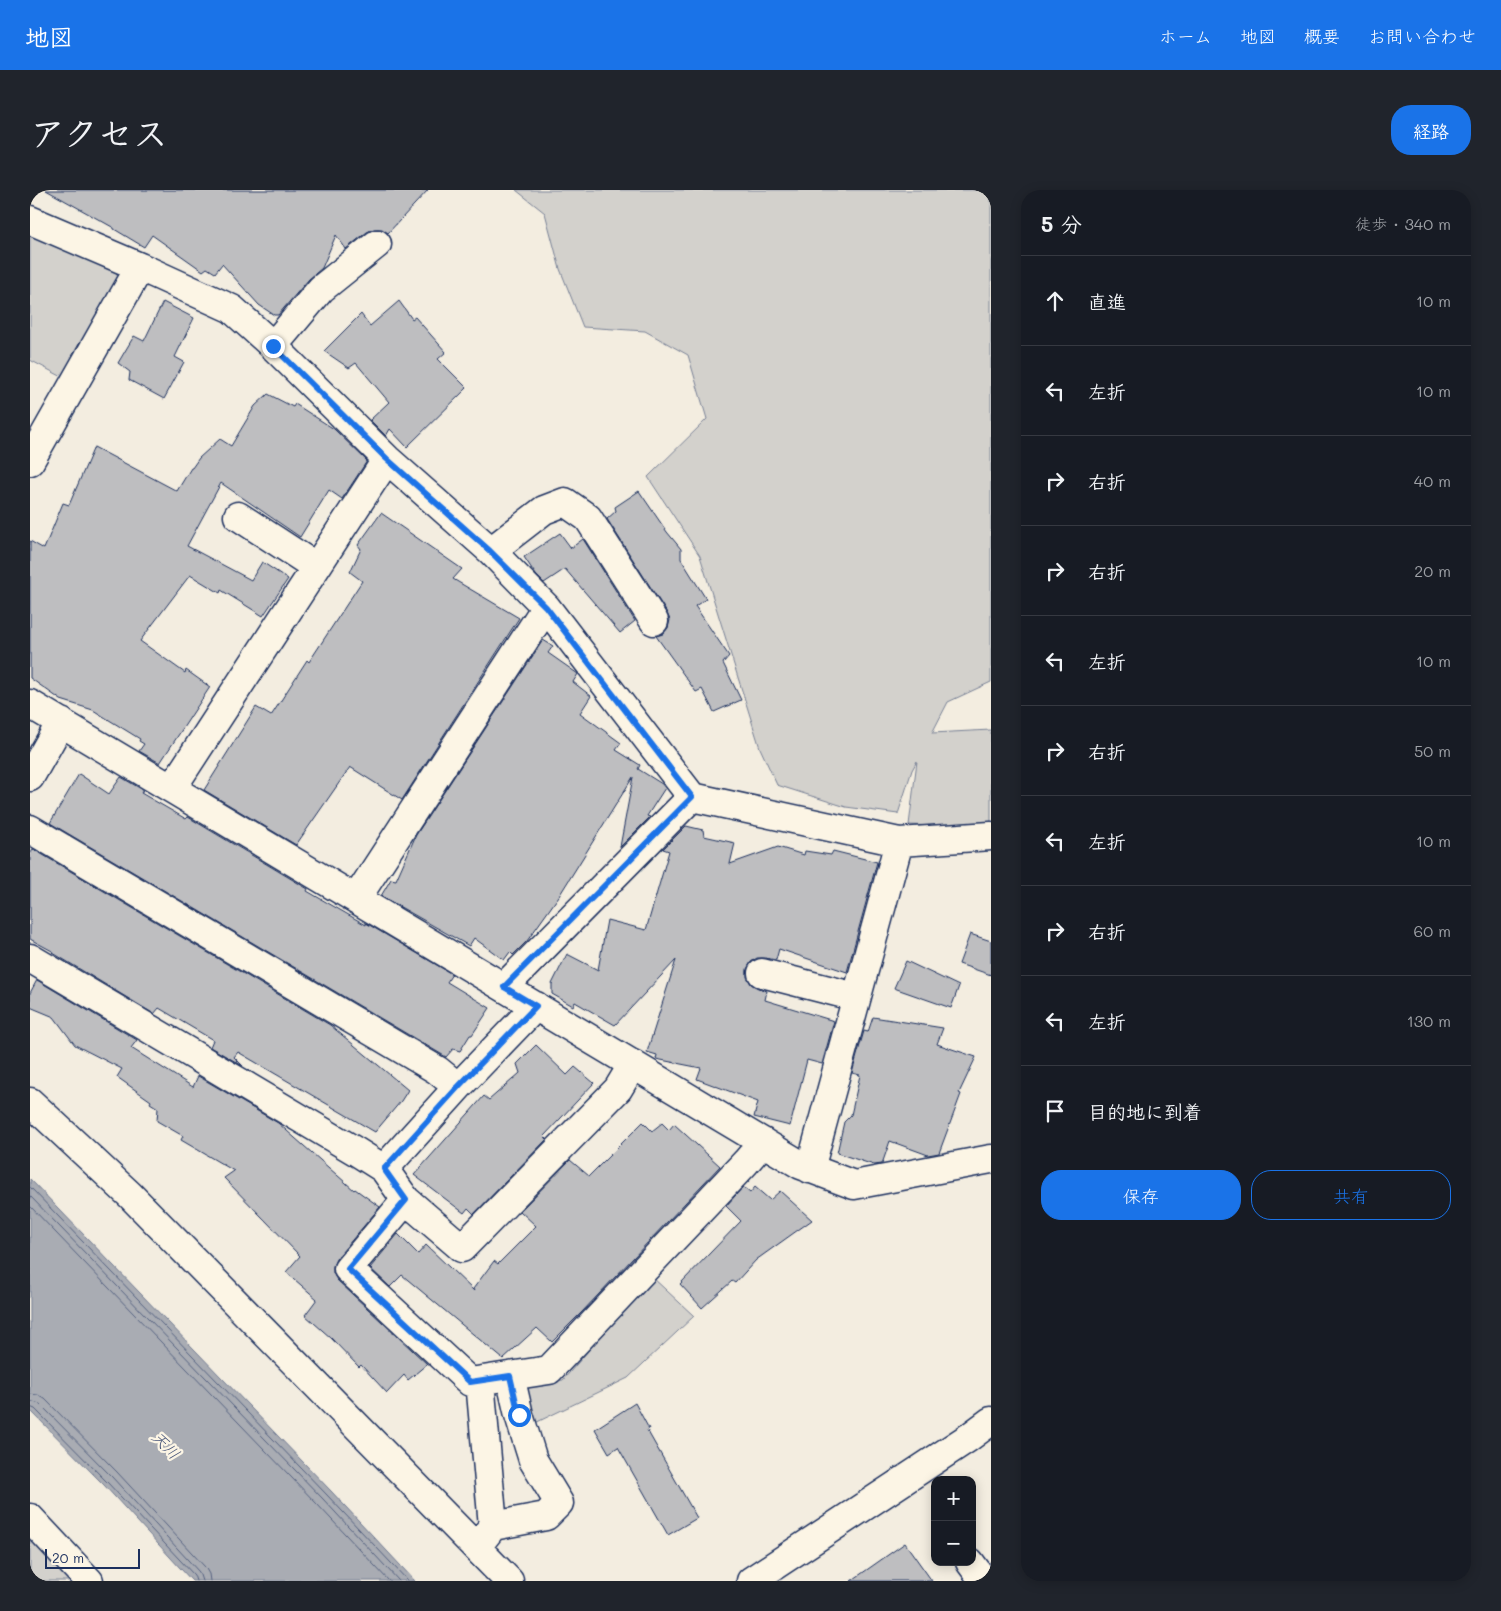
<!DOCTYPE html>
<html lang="ja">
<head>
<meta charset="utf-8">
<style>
  :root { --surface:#171b24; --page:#20242c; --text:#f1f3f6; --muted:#9ea1a6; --line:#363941; --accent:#1a73e8 }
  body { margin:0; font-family:Mali,"Klee One",sans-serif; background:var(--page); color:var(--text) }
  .controls { position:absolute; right:15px; bottom:15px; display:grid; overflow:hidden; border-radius:10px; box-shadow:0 2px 12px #0003 }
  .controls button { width:45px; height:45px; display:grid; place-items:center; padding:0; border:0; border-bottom:1px solid var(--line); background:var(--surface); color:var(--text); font:25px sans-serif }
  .scale { position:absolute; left:15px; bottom:12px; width:95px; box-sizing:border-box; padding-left:5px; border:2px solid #1b2f5e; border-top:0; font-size:14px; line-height:18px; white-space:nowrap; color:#1b2f5e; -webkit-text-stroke:4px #fcf5e5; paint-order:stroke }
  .stop { position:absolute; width:15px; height:15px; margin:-11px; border:4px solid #1a73e8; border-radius:50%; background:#fff }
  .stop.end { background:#1a73e8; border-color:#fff; box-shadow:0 1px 5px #0008 }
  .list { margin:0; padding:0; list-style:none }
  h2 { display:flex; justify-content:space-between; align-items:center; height:65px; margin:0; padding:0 20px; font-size:21px }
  h2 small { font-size:16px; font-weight:400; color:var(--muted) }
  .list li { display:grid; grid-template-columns:32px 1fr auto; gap:15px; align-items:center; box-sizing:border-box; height:90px; padding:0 20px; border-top:1px solid var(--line) }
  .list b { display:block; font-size:19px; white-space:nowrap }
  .list em { font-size:16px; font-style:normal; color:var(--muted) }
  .actions { display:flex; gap:10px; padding:15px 20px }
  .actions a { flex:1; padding:11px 0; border:1px solid var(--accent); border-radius:20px; text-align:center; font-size:18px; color:var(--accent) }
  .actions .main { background:var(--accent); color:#fff }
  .icon { flex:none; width:28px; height:28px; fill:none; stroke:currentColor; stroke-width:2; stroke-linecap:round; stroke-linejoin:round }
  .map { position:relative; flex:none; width:961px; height:1391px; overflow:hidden; border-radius:20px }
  header { display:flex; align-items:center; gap:30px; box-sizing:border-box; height:70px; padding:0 25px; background:var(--accent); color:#fff }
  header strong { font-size:24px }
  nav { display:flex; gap:28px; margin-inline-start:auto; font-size:18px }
  .intro { display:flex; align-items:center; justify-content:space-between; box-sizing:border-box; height:120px; padding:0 30px }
  h1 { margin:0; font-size:35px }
  .button { padding:12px 22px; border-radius:20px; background:var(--accent); color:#fff; font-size:18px; font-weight:700 }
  main { display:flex; gap:30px; padding:0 30px }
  aside { flex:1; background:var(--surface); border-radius:20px; box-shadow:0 2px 12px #0003 }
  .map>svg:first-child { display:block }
  .green { fill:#d3d1cc; stroke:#778095 }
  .water { fill:#a9acb3; stroke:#707a91 }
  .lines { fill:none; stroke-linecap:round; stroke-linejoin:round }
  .shore { stroke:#546180; stroke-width:1 }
  .building { fill:#bebec0; stroke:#1b2f5e }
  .minor-casing { stroke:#1b2f5e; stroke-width:31 }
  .minor { stroke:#fcf5e5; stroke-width:28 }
  .route { stroke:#1a73e8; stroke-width:6 }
  .labels { text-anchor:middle; stroke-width:4.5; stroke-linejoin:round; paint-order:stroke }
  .water-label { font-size:16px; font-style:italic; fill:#465478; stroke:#fcf5e5 }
</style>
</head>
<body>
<header>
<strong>地図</strong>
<nav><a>ホーム</a><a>地図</a><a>概要</a><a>お問い合わせ</a></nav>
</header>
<div class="intro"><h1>アクセス</h1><a class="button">経路</a></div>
<main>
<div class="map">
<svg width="961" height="1391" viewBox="0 0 961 1391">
  <rect width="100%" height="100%" fill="#f3ede0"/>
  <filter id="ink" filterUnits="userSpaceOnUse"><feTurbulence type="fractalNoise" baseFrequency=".02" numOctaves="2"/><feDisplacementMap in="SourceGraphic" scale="10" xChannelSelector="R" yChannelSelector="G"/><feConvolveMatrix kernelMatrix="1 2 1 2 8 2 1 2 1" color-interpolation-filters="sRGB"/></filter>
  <g filter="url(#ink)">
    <!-- green -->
    <path class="green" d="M 486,0 L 961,0 L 961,492 L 918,512 L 902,543 L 961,540 L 961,635 L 939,637 L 879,635 L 887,571 L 882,580 L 868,624 L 816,617 L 747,595 L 730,558 L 670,366 L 618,287 L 677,229 L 658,165 L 615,141 L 553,137 L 530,79 L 515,23 Z
      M 0,42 L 86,82 L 90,94 L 38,190 L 0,170 Z
      M 622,1087 L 664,1126 L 598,1188 L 503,1234 L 488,1194 L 533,1190 Z
      M 0,1339 L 50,1391 L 0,1391 Z"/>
    <!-- water -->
    <path class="water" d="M 0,989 L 301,1301 L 385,1391 L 162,1391 L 74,1295 L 0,1220 Z"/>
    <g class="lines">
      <!-- shore -->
      <path class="shore" d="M 0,997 L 297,1305 L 378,1391
        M 0,1006 L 293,1309 L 369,1391
        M 0,1016 L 287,1314 L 359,1391
        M 0,1204 L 8,1205 L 15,1209 L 87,1282 L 175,1377 L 179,1384 L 180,1391
        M 0,1211 L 10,1214 L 82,1287 L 169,1382 L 172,1391
        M 0,1217 L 5,1219 L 77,1292 L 164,1385 L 166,1391"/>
    </g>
    <!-- building -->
    <path class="building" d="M 16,0 L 398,0 L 358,43 L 352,39 L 344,39 L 337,42 L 316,59 L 306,45 L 292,78 L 279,89 L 248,125 L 244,125 L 229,115 L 192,74 L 185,83 L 177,78 L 173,81 L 122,45 L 114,57 L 84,39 L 84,38 Z
      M 369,111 L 382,129 L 385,127 L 416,162 L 408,169 L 437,198 L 377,257 L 360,239 L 356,246 L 340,230 L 359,212 L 326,173 L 319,178 L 294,161 L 331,124 L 340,136 Z
      M 133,112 L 164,128 L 145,167 L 154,172 L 134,209 L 99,190 L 100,182 L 88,173 L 104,146 L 114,151 Z
      M 238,204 L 263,217 L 265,214 L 304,239 L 337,271 L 312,309 L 299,300 L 270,347 L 191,293 L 157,356 L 221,390 L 232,372 L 258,389 L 233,426 L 191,400 L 190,403 L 160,385 L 110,451 L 155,483 L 156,480 L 180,497 L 130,573 L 109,561 L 114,554 L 109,551 L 110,549 L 63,520 L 31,510 L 0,488 L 0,351 L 14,359 L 33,313 L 39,315 L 64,257 L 147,301 L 161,278 L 162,278 L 169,268 L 190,249 L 201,256 L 225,216 Z
      M 609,301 L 637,342 L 651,359 L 651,369 L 676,409 L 665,416 L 699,466 L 693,473 L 711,510 L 684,522 L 672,499 L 666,502 L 626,446 L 633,444 L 638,438 L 640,430 L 637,423 L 577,329 L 586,321 L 585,317 Z
      M 351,323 L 432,379 L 423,389 L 489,428 L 372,610 L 320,577 L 266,655 L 174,600 L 226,517 L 241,526 L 277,470 L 279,472 L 332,391 L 320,382 L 331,359 L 328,355 Z
      M 530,343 L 541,358 L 553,349 L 605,431 L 590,443 L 535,379 L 514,393 L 506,385 L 494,367 Z
      M 513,450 L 523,456 L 518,463 L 548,484 L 543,492 L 561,506 L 550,523 L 591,553 L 586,560 L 610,575 L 608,579 L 632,594 L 635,598 L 617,626 L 620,627 L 590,657 L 603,587 L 529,706 L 497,751 L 483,765 L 480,762 L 474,770 L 444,748 L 439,756 L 351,706 L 361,689 L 366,690 L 386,645 Z
      M 49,584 L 79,604 L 91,587 L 113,600 L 111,603 L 156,629 L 158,627 L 278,699 L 277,701 L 336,735 L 336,733 L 422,784 L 417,792 L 460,818 L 442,845 L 440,845 L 430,861 L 423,859 L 416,867 L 20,633 Z
      M 656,636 L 673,640 L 674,646 L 705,653 L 700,674 L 748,657 L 774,665 L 775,661 L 801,665 L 803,661 L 847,672 L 817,782 L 749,759 L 746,770 L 735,768 L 727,768 L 721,772 L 717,779 L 717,787 L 721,794 L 728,798 L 737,801 L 735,810 L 804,831 L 792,874 L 777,870 L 760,936 L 724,927 L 728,912 L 667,889 L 671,878 L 626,869 L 627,865 L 617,862 L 646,770 L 585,835 L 545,812 L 543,816 L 522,804 L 522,794 L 537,764 L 568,780 L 577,730 L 616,740 L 639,661 L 633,659 Z
      M 3,659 L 300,835 L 378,900 L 371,911 L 345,942 L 208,862 L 204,867 L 213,876 L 180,857 L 183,850 L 129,818 L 124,824 L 23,763 L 24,762 L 0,749 L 0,665 Z
      M 940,744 L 961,751 L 961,785 L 929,774 Z
      M 876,771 L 929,796 L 921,818 L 864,798 Z
      M 7,790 L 107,850 L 101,858 L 163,897 L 168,886 L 248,933 L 324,1000 L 325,999 L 350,1017 L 306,1069 L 303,1076 L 303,1083 L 307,1090 L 397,1174 L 378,1190 L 374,1185 L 357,1203 L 331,1175 L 329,1177 L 301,1148 L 275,1125 L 287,1109 L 256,1082 L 270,1066 L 194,988 L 204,981 L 151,950 L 153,946 L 127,931 L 128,918 L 120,913 L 121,911 L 87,887 L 92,879 L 45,855 L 24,827 L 0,817 L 0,803 Z
      M 843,827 L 913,838 L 907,854 L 946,867 L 929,903 L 931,904 L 909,963 L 898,965 L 860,951 L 852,974 L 844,975 L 807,963 L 814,932 L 821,925 L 830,885 L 822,883 L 834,841 L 838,842 Z
      M 506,855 L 537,885 L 545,877 L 564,893 L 514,946 L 517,949 L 444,1024 L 438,1018 L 434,1023 L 384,985 L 454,906 L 459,910 L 490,883 L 487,874 Z
      M 613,932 L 622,941 L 632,933 L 639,940 L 644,934 L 690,976 L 552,1122 L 522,1152 L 507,1138 L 473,1169 L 372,1085 L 360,1097 L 340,1078 L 368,1044 L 388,1064 L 396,1055 L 444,1101 L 443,1099 L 464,1071 L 468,1074 L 506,1036 L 490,1021 L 540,970 L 559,986 Z
      M 713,997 L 720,1003 L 725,997 L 740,1010 L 750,1001 L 782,1030 L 726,1070 L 705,1093 L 702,1091 L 672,1118 L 650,1094 L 711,1031 L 696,1016 Z
      M 605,1213 L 619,1239 L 617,1240 L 667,1328 L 638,1345 L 588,1257 L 579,1263 L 565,1239 Z
      M 875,1353 L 902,1391 L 821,1391 Z"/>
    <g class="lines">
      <defs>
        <path id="minor" d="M 0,30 L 110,77 L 202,119 L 243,156 L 357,269 L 461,361 L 516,417 L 662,607 L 869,652 L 961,646
          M 243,156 L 291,99 L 347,54
          M 0,271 L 110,77
          M 208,326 L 286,377
          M 461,361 L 514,320 L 535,312 L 558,328 L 624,431
          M 0,514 L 771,975 L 824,995 L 961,969
          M 0,587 L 31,532
          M 142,598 L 357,269
          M 0,639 L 407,880 L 428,897
          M 326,709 L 516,417
          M 0,768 L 327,962 L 354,979 L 376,1010 L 432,1058 L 588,899 L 603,874
          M 732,783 L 826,807
          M 474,797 L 662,607
          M 0,912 L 100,1005 L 479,1391
          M 354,979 L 428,897 L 506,816
          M 780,979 L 869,652
          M 376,1010 L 318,1079 L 440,1192 L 519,1180 L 716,972 L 733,952
          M 450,1191 L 463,1336 L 452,1350
          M 0,1328 L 59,1391
          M 463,1336 L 516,1326 L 529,1313 L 503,1270 L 489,1225 L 480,1186
          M 940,1372 L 954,1391
          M 721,1391 L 938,1248 L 961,1231"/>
      </defs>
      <!-- minor casing -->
      <use href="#minor" class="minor-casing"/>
      <!-- minor -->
      <use href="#minor" class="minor"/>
    </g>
  </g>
  <g class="lines" filter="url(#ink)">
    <!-- route -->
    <path class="route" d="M 243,156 L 357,269 L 460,361 L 516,417 L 662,607 L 474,797 L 506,816 L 428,897 L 354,979 L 376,1010 L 318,1079 L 440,1192 L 480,1186 L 489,1225"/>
  </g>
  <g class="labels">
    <!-- water labels -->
    <g class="water-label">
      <text transform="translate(136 1255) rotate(45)" y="6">天川</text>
    </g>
  </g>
</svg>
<div class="controls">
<button>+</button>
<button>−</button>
</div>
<div class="scale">20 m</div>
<div class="stop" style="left:489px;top:1225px"></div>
<div class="stop end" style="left:243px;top:156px"></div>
</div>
<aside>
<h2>5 分<small>徒歩 · 340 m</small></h2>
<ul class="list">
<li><svg class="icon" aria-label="ahead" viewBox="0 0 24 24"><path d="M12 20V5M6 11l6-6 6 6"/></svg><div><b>直進</b></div><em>10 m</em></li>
<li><svg class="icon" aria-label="left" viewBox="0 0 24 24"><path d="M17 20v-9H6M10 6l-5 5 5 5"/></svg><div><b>左折</b></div><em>10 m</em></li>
<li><svg class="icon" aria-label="right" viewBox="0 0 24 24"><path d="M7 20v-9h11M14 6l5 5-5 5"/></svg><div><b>右折</b></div><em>40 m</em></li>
<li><svg class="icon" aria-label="right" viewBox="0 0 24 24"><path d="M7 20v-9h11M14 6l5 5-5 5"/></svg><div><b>右折</b></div><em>20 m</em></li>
<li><svg class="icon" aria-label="left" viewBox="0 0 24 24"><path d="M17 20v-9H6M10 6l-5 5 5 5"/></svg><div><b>左折</b></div><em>10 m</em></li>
<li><svg class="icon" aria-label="right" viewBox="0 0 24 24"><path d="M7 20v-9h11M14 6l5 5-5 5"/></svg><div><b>右折</b></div><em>50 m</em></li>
<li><svg class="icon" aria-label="left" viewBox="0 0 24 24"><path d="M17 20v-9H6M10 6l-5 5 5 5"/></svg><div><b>左折</b></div><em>10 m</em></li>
<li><svg class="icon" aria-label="right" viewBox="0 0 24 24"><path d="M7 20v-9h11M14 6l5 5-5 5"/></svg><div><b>右折</b></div><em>60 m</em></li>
<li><svg class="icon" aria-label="left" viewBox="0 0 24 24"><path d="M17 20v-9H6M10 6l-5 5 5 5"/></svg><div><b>左折</b></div><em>130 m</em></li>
<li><svg class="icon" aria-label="arrive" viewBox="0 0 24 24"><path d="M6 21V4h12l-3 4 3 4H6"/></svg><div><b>目的地に到着</b></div></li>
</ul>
<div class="actions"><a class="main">保存</a><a>共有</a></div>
</aside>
</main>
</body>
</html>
